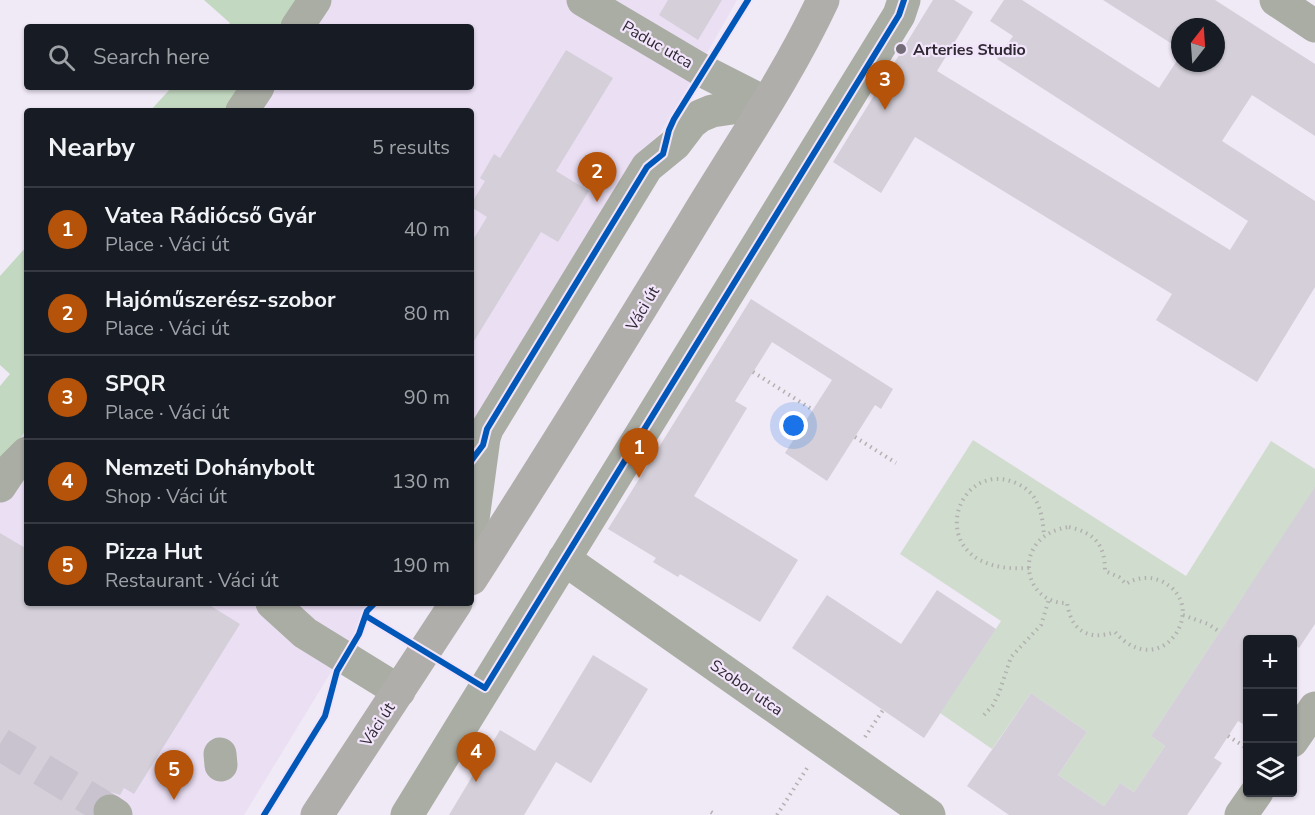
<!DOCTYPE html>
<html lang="en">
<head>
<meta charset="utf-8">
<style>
  :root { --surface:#171b24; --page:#242831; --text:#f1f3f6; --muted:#9ea1a6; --line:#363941; --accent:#b45309 }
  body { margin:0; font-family:"Nunito Sans",sans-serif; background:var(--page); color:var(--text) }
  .controls { position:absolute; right:18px; bottom:18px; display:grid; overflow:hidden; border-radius:6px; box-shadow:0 2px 4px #0004 }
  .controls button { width:54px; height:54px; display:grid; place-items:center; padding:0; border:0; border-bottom:2px solid var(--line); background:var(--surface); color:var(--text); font:30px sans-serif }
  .compass { position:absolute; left:1171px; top:18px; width:54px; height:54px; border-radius:50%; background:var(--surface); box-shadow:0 2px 4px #0004; rotate:17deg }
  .you { position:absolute; left:794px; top:426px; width:21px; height:21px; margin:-15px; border:4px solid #fff; border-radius:50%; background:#1a73e8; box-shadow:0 0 0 9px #1a73e833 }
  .badge { display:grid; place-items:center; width:39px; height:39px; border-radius:50%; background:var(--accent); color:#fff; font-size:20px; font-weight:700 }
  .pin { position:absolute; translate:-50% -50px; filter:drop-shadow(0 2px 3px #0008) }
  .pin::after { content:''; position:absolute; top:32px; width:21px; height:18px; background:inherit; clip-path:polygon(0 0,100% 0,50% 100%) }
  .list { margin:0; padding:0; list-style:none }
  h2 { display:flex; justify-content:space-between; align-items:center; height:78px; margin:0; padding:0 24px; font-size:26px }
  h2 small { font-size:20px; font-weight:400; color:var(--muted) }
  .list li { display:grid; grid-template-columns:39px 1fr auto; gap:18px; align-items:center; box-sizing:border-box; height:84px; padding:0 24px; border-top:2px solid var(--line) }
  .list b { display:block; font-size:22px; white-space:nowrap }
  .list p { margin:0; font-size:20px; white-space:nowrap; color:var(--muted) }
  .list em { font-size:20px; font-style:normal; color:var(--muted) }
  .icon { flex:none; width:33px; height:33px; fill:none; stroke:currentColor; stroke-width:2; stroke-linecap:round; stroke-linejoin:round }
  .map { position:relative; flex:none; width:1315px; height:815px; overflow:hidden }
  .search { position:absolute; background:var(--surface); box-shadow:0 2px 4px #0004; left:24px; top:24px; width:450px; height:66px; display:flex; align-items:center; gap:15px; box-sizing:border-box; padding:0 21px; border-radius:6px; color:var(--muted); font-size:22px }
  .panel { position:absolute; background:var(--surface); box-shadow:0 2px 4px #0004; left:24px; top:108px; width:450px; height:498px; border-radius:6px }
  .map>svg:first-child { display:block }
  .built { fill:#ebdff4 }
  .green { fill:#d0ddce }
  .forest { fill:#c3d8c0 }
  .building { fill:#d4cfd9 }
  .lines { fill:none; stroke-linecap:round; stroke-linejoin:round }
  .minor-tunnel { stroke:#c9c3cf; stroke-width:33; stroke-dasharray:33 16; stroke-linecap:butt }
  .path { stroke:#b2b1af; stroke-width:4; stroke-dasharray:1.5 4.5; stroke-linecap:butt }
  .minor { stroke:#aaada4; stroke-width:33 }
  .major { stroke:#afaeaa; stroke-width:33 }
  .cycleway-casing { stroke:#f1e4fb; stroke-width:10 }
  .cycleway { stroke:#0057b8; stroke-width:6 }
  .poi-dot { fill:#736d77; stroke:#f1e4fb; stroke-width:2 }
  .labels { text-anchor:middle; stroke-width:4.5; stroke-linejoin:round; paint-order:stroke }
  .street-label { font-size:16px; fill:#2f2a32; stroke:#f1e4fb }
  .poi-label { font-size:16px; font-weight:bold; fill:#2f2a32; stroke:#f1e4fb; text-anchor:start }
</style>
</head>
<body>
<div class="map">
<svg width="1315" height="815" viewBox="0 0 1315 815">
  <rect width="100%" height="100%" fill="#f0e9f6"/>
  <!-- built -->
  <path class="built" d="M 309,0 L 737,0 L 688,87 L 471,442 L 471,111 L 234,111 L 250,87 L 471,87 L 471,27 L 291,27 Z
    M 27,428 L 27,603 L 373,603 L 244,815 L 0,815 L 0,470 Z"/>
  <!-- green -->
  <path class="green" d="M 973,440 L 1186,576 L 1271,441 L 1315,469 L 1315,514 L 1244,595 L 1151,736 L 1165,746 L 1134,792 L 1120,783 L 1104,806 L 1058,775 L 1087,732 L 1031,693 L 992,749 L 940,713 L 1001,621 L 900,554 Z"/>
  <!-- forest -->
  <path class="forest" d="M 204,0 L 309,0 L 291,27 L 226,27 L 230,23 Z
    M 172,87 L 250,87 L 234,111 L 150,111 Z
    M 27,246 L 27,428 L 0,470 L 0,386 L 10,374 L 0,365 L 0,276 Z"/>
  <!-- building -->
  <path class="building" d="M 668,0 L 722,0 L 698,40 L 659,15 Z
    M 933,0 L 954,0 L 973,12 L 937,71 L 1230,250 L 1248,221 L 997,59 L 1013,36 L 990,21 L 1004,0 L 1022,0 L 1159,88 L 1180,56 L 1180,63 L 1216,63 L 1216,27 L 1180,27 L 1180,49 L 1103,0 L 1215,0 L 1315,64 L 1315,136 L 1252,95 L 1222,141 L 1315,201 L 1315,287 L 1257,382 L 1156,320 L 1172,294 L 915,137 L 881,193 L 833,162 Z
    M 566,50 L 613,78 L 556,171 L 589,191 L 558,242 L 541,232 L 471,346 L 471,243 L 487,217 L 471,207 L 471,204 L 485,181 L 480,178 L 494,154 L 500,158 Z
    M 751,299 L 893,389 L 881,409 L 875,405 L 827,481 L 785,453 L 832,380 L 772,342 L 735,401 L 747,408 L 694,496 L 798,560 L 760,622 L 680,574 L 678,577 L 653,562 L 656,558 L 608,529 Z
    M 1315,487 L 1315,624 L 1299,648 L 1293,643 L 1293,639 L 1248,639 L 1248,727 L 1238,721 L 1214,758 L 1222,763 L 1187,815 L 1009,815 L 967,786 L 1031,693 L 1087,732 L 1058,775 L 1104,806 L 1120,783 L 1134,792 L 1165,746 L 1151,736 Z
    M 0,533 L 27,549 L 27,603 L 206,603 L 240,624 L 134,794 L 124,788 L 120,795 L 111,792 L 102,794 L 94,801 L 91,809 L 92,815 L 0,815 Z
    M 937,590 L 996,629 L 924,738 L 792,648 L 827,595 L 901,644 Z
    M 593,655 L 648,689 L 591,783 L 556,762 L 524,815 L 449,815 L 500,730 L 535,751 Z"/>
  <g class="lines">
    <!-- minor-tunnel -->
    <path class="minor-tunnel" d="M 0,744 L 110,811"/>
    <!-- path -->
    <path class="path" d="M 753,372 L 813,410
      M 855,437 L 896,463
      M 1069,527 C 1095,533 1105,545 1105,571 L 1119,577 L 1126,584 C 1137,577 1150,576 1161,581 C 1213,605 1161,685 1115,632 C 1089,641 1071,631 1067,603 C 1021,604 1011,535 1069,527 Z
      M 1029,568 C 917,576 953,453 1018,484 C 1039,494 1042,513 1044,534
      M 1183,615 L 1208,624 L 1220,632
      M 984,715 L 993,705 L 999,693 L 1011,657 L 1041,625 L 1049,599
      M 1228,736 L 1248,749
      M 865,737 L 883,710
      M 711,812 L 716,815
      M 777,815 L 809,765"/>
    <!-- minor -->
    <path class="minor" d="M 583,0 L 703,71 L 766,103
      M 1276,0 L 1315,26
      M 297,27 L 315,0
      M 242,111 L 258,87
      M 0,486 L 12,468 L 27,453
      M 471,534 L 484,438 L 487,429 L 647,167 L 675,144 L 691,123 L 700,116 L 712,111 L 766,103
      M 564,559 L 929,815
      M 272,603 L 305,633 L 399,691
      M 1292,741 L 1315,708
      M 220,754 L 221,765
      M 110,811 L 116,815
      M 407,815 L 899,15 L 904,0
      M 1241,815 L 1257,792"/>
    <!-- major -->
    <path class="major" d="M 471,579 C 548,459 623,338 697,216 C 740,145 788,75 823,0
      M 317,815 L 456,603"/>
    <defs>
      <path id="cycleway" d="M 471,461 L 483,445 L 487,429 L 647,167 L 663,154 L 669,130 L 674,119 L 748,0
        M 366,616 L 485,688 L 899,15 L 904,0
        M 264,815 L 325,716 L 337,671 L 359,634 L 367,611 L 375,603"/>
    </defs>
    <!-- cycleway casing -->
    <use href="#cycleway" class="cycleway-casing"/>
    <!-- cycleway -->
    <use href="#cycleway" class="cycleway"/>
  </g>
  <!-- markers -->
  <circle class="poi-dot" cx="901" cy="49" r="6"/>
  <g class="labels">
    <!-- street labels -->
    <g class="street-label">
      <text transform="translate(658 44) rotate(30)" y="6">Paduc utca</text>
      <text transform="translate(642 308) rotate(-59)" y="6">Váci út</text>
      <text transform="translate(747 687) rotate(35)" y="6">Szobor utca</text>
      <text transform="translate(377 724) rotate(-57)" y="6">Váci út</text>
    </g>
    <!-- poi labels -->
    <g class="poi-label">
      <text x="913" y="55">Arteries Studio</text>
    </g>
  </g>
</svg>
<div class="controls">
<button>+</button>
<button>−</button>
<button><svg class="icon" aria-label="layers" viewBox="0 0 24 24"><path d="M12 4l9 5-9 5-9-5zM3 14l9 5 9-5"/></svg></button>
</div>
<svg class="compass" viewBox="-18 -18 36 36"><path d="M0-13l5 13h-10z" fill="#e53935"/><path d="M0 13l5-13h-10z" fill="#9ea1a6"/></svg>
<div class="you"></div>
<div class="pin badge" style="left:639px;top:478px">1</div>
<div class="pin badge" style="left:597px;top:202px">2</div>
<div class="pin badge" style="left:885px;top:110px">3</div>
<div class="pin badge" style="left:476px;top:782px">4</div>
<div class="pin badge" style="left:174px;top:800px">5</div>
<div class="search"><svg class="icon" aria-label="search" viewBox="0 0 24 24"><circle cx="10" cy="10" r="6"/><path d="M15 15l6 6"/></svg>Search here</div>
<section class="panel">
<h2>Nearby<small>5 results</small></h2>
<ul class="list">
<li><span class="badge">1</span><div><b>Vatea Rádiócső Gyár</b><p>Place · Váci út</p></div><em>40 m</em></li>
<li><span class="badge">2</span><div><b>Hajóműszerész-szobor</b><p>Place · Váci út</p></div><em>80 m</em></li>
<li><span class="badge">3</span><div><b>SPQR</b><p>Place · Váci út</p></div><em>90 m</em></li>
<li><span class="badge">4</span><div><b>Nemzeti Dohánybolt</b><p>Shop · Váci út</p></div><em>130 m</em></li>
<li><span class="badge">5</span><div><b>Pizza Hut</b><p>Restaurant · Váci út</p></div><em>190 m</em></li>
</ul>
</section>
</div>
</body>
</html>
